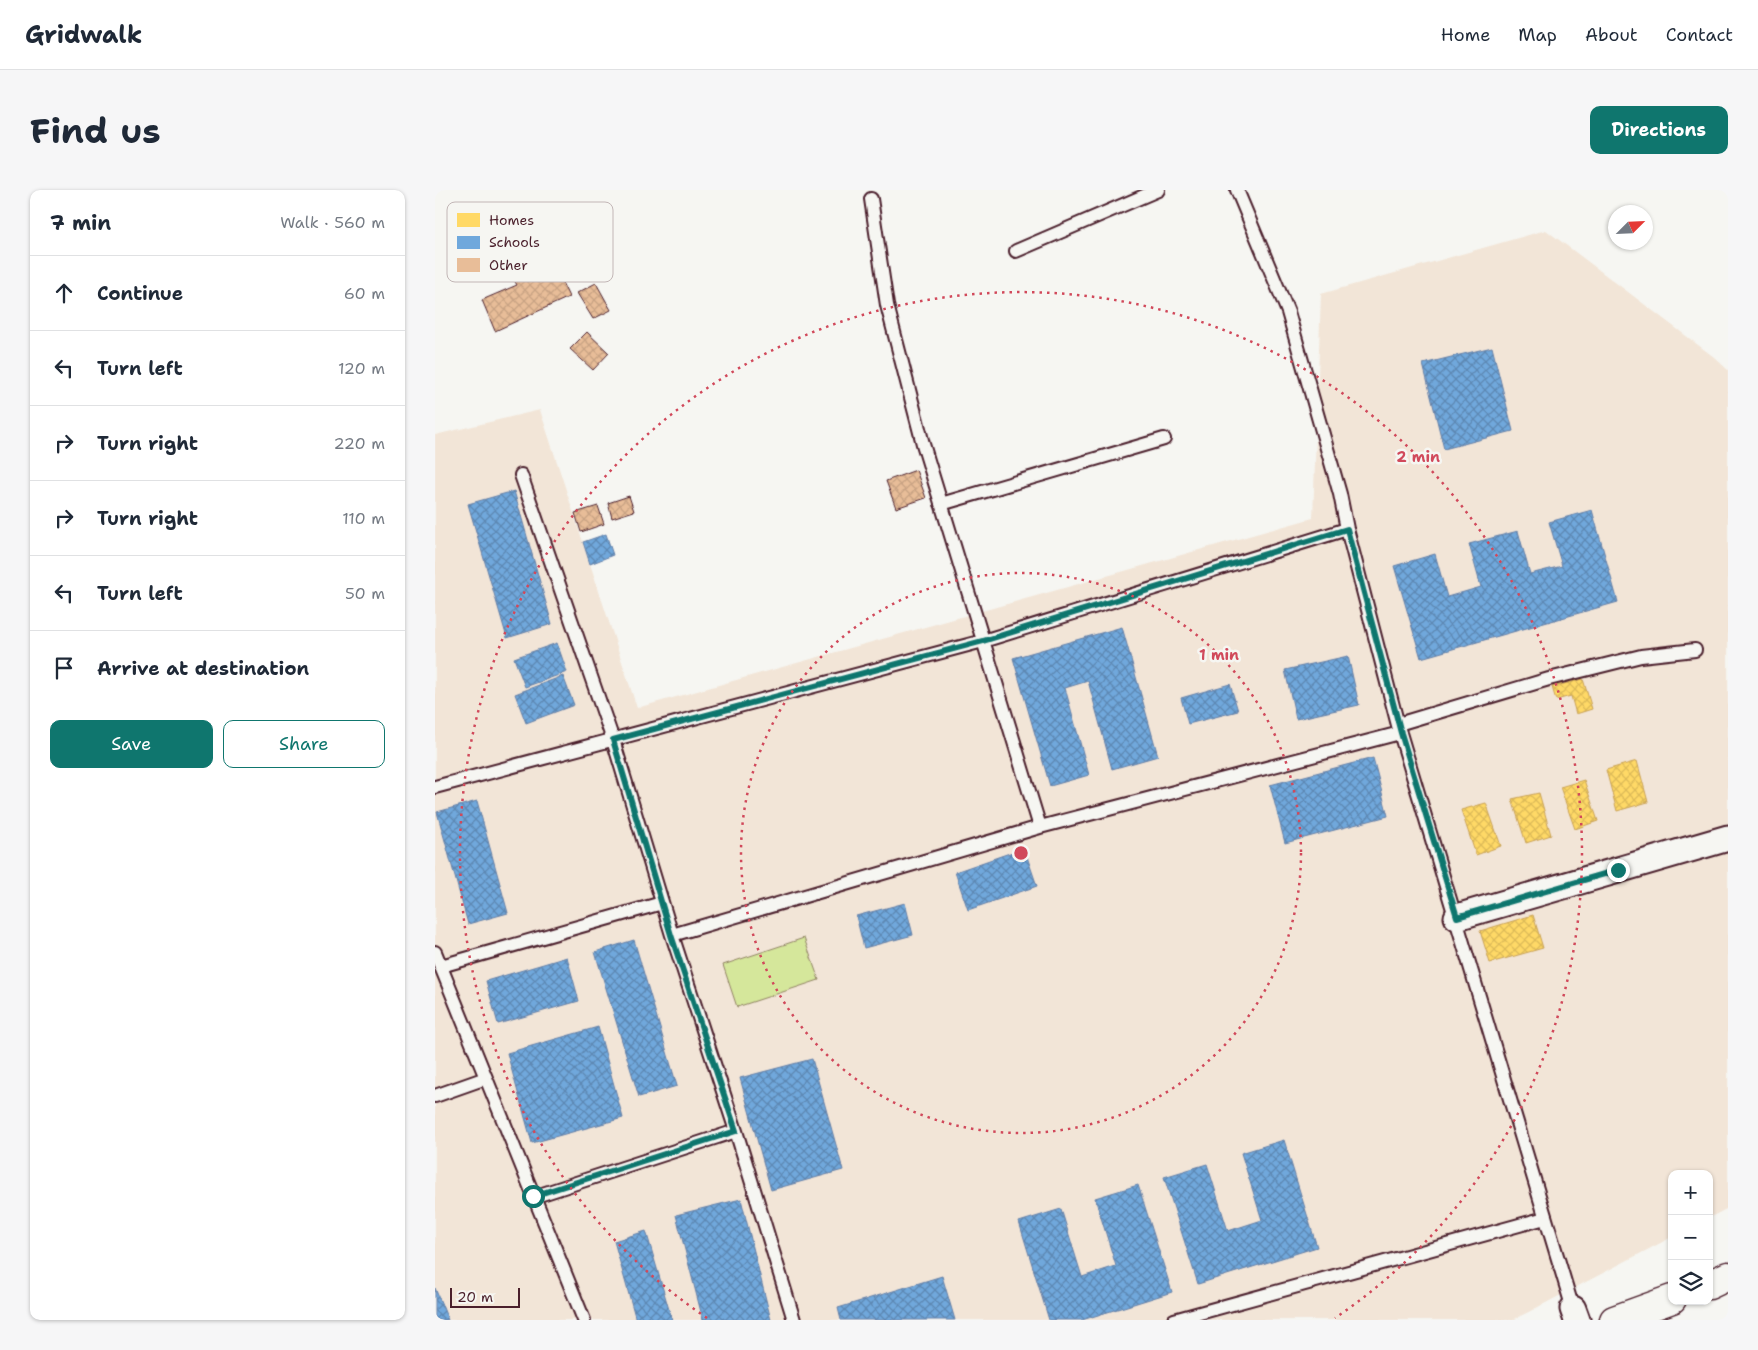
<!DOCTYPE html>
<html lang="en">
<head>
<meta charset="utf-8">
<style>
  :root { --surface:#fff; --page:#f6f6f7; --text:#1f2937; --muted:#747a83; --line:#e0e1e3; --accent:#0f766e }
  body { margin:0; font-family:"Shantell Sans",sans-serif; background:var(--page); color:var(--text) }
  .controls { position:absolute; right:15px; bottom:15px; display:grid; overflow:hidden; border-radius:10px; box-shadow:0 1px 4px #0004 }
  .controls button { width:45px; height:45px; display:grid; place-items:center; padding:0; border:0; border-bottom:1px solid var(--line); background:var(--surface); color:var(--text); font:25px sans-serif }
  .compass { position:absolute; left:1173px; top:15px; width:45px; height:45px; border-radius:50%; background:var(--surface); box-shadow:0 1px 4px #0004; rotate:66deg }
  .scale { position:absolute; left:15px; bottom:12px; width:70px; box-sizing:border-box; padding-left:5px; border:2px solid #4a1f2b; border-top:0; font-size:14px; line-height:18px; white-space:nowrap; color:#4a1f2b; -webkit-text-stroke:4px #f6f6f2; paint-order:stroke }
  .stop { position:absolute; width:15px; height:15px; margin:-11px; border:4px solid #0f766e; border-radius:50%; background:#fff }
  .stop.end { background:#0f766e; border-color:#fff; box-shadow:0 1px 5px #0008 }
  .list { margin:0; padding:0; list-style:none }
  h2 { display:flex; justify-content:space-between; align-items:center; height:65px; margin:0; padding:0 20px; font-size:21px }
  h2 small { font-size:16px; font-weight:400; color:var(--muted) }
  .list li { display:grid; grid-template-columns:32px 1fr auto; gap:15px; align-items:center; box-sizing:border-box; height:75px; padding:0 20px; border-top:1px solid var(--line) }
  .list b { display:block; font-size:19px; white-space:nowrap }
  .list em { font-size:16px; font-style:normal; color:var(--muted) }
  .actions { display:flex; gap:10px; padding:15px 20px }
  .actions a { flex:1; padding:11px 0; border:1px solid var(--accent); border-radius:10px; text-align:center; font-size:18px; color:var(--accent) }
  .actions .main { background:var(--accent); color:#fff }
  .icon { flex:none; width:28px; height:28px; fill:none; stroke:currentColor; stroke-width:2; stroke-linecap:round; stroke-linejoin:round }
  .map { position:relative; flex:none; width:1293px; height:1130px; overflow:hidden; border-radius:10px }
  header { display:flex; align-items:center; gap:30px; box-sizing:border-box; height:70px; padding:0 25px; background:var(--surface); border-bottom:1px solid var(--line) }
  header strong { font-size:24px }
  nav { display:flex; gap:28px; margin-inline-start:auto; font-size:18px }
  .intro { display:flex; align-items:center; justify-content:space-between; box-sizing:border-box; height:120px; padding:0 30px }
  h1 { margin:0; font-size:35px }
  .button { padding:12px 22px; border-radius:10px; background:var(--accent); color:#fff; font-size:18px; font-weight:700 }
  main { display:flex; gap:30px; padding:0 30px }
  aside { flex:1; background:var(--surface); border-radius:10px; box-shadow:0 1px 4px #0004 }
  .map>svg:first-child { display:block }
  .built { fill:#f2e5d7 }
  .green { fill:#d5e79b; stroke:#908363 }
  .homes { fill:url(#homes-cross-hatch); stroke:#c9a154 }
  .schools { fill:url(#schools-cross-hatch); stroke:#647fa7 }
  .building { fill:url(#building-cross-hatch); stroke:#4a1f2b }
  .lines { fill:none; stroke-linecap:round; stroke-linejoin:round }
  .service-casing { stroke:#4a1f2b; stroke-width:16 }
  .minor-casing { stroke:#4a1f2b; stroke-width:29 }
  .trunk-casing { stroke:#4a1f2b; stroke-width:31 }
  .service { stroke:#f6f6f2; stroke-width:12 }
  .minor { stroke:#f6f6f2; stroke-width:25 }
  .trunk { stroke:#f6f6f2; stroke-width:28 }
  .route { stroke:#0f766e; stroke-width:6 }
  .ring { fill:none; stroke:#d1495b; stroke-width:2.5; stroke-dasharray:2.5 5 }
  .key { fill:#f6f6f2; stroke:#c2b6b6; stroke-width:1 }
  .key-label { font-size:14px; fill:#4a1f2b }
  .centre { fill:#d1495b; stroke:#f6f6f2; stroke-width:2.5 }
  .ring-label { font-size:15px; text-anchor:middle; font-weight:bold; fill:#d1495b; stroke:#f6f6f2; stroke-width:5; stroke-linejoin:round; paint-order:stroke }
</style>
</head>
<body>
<header>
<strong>Gridwalk</strong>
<nav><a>Home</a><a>Map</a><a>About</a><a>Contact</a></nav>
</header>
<div class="intro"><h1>Find us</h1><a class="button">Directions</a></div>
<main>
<aside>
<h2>7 min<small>Walk · 560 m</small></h2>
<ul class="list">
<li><svg class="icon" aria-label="ahead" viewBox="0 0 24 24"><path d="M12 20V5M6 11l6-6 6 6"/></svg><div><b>Continue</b></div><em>60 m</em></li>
<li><svg class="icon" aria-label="left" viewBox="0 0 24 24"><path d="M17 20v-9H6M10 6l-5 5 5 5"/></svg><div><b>Turn left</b></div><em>120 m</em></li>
<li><svg class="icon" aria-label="right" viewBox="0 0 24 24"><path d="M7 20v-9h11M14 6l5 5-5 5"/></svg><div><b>Turn right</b></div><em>220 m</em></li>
<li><svg class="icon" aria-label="right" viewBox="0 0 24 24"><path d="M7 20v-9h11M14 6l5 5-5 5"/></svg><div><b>Turn right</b></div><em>110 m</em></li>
<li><svg class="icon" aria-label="left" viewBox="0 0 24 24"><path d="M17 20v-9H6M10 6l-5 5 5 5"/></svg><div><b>Turn left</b></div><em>50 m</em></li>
<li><svg class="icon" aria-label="arrive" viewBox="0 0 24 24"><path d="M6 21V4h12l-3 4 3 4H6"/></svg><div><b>Arrive at destination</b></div></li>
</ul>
<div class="actions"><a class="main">Save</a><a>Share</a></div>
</aside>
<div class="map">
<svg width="1293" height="1130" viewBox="0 0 1293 1130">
  <defs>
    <pattern id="homes-cross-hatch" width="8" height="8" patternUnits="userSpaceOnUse" patternTransform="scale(1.25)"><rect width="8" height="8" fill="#ffd966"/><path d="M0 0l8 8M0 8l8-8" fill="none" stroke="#dcba59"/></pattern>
    <pattern id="schools-cross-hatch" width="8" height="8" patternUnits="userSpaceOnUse" patternTransform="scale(1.25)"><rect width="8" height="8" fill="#6fa8dc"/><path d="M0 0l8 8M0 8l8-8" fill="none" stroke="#5d88b3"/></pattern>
    <pattern id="building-cross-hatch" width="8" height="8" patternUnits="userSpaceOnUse" patternTransform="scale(1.25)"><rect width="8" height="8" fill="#e8bd98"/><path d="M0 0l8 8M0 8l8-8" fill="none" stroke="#c8a283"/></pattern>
  </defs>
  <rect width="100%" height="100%" fill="#f6f6f2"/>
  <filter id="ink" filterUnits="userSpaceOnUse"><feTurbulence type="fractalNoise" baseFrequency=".02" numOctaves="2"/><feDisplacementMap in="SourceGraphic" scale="10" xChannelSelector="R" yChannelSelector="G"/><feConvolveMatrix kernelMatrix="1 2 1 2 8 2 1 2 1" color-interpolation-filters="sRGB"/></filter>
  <g filter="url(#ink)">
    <!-- built -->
    <path class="built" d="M 1111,40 L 1279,167 L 1293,180 L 1293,1018 L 1274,1028 L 1274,984 L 1237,984 L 1237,1047 L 1078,1130 L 0,1130 L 0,245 L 105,220 L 202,518 L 878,328 L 886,104 Z"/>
    <!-- green -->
    <path class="green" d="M 369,748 L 384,790 L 302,817 L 288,775 Z"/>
    <!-- homes -->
    <path class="homes" d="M 1148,489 L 1157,519 L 1141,524 L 1136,506 L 1121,510 L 1117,497 Z
      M 1202,571 L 1213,612 L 1182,621 L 1171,580 Z
      M 1149,590 L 1163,631 L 1140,639 L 1125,597 Z
      M 1104,603 L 1116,645 L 1091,653 L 1077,609 Z
      M 1051,613 L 1066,656 L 1041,665 L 1026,620 Z
      M 1098,725 L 1108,758 L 1055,773 L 1045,741 Z"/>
    <!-- schools -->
    <path class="schools" d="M 1057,157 L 1078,241 L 1009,259 L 988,174 Z
      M 79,301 L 117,434 L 72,448 L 33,314 Z
      M 1157,320 L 1183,412 L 986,468 L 959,376 L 1000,364 L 1012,407 L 1046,397 L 1034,354 L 1083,341 L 1095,384 L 1127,376 L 1114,332 Z
      M 171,344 L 178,365 L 155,374 L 148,352 Z
      M 687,437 L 723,566 L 677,579 L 653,491 L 630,498 L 654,585 L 615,596 L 578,468 Z
      M 122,453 L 132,482 L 90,497 L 79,468 Z
      M 913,466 L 924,515 L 861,529 L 850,480 Z
      M 128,486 L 139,515 L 91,533 L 80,504 Z
      M 795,494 L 803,521 L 753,534 L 746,508 Z
      M 938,568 L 953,626 L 850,653 L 835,595 Z
      M 42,611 L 73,723 L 33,734 L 2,622 Z
      M 589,658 L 602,696 L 533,720 L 520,682 Z
      M 470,713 L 478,745 L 429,758 L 421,726 Z
      M 199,750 L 242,896 L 204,907 L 160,762 Z
      M 132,767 L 144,811 L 63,834 L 51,791 Z
      M 163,837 L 188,928 L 97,953 L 72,863 Z
      M 377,869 L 408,980 L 336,1000 L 305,888 Z
      M 849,950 L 882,1057 L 763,1094 L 729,987 L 772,974 L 793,1041 L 827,1030 L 806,963 Z
      M 703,995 L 737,1102 L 647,1130 L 614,1130 L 584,1032 L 626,1019 L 647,1087 L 681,1076 L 660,1008 Z
      M 306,1009 L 336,1130 L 268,1130 L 241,1025 Z
      M 211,1041 L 237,1130 L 201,1130 L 179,1051 Z
      M 507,1086 L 520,1130 L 406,1130 L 403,1118 Z
      M 0,1098 L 13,1130 L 0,1130 Z"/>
    <!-- building -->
    <path class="building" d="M 113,63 L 134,107 L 60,141 L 47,110 L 82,95 L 74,81 Z
      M 161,93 L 176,120 L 158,129 L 142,103 Z
      M 152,142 L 174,163 L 158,180 L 135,159 Z
      M 481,280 L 491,308 L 461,318 L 451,291 Z
      M 194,306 L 199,321 L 177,328 L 173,313 Z
      M 163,316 L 169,334 L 146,342 L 140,323 Z"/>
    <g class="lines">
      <defs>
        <path id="service" d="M 802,0 L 853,122 L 905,304 L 912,339 L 965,543 L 1138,1119
          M 436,9 L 452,115 L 488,254 L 605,637
          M 581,61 L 723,0
          M 86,285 L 178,550 L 237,745 L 301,941 L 359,1130
          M 506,314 L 729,249
          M 963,534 L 1114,489 L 1206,466 L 1260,460
          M 0,597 L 548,451 L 912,339
          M 237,745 L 605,637 L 965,543
          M 0,762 L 149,1130
          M 6,776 L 227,713
          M 0,906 L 51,888
          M 98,1007 L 301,941
          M 739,1130 L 1110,1028"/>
        <path id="minor" d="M 1022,727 L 1293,648
          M 1138,1119 L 1142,1130"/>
        <path id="trunk" d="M 1274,1095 L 1293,1086
          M 1179,1130 L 1237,1109"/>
      </defs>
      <!-- service casing -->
      <use href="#service" class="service-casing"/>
      <!-- minor casing -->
      <use href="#minor" class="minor-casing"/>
      <!-- trunk casing -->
      <use href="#trunk" class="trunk-casing"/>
      <!-- service -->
      <use href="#service" class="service"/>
      <!-- minor -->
      <use href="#minor" class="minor"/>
      <!-- trunk -->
      <use href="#trunk" class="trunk"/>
    </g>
  </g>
  <g class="lines" filter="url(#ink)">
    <!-- route -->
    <path class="route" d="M 98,1006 L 301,941 L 236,745 L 178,550 L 548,451 L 912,339 L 966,543 L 1022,727 L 1183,680"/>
  </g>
  <!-- distance rings -->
  <g class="ring">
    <circle cx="586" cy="663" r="280"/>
    <path d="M272 1128A561 561 0 1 1 900 1128"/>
  </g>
  <!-- legend -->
  <rect x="12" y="12" width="166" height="80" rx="8" class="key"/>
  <rect x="22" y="23" width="23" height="14" fill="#ffd966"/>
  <rect x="22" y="46" width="23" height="13" fill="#6fa8dc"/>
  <rect x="22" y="68" width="23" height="14" fill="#e8bd98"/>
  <g class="key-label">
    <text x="54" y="35">Homes</text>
    <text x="54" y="57">Schools</text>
    <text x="54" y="80">Other</text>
  </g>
  <circle cx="586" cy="663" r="8" class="centre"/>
  <g class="ring-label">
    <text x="983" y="272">2 min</text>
    <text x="784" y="470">1 min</text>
  </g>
</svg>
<div class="controls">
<button>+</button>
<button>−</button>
<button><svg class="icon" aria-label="layers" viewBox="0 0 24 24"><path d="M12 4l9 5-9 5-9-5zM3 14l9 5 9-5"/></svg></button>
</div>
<svg class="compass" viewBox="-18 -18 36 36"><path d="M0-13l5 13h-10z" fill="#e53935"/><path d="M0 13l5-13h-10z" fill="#747a83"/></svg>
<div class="scale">20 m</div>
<div class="stop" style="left:98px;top:1006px"></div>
<div class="stop end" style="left:1183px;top:680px"></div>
</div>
</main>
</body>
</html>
